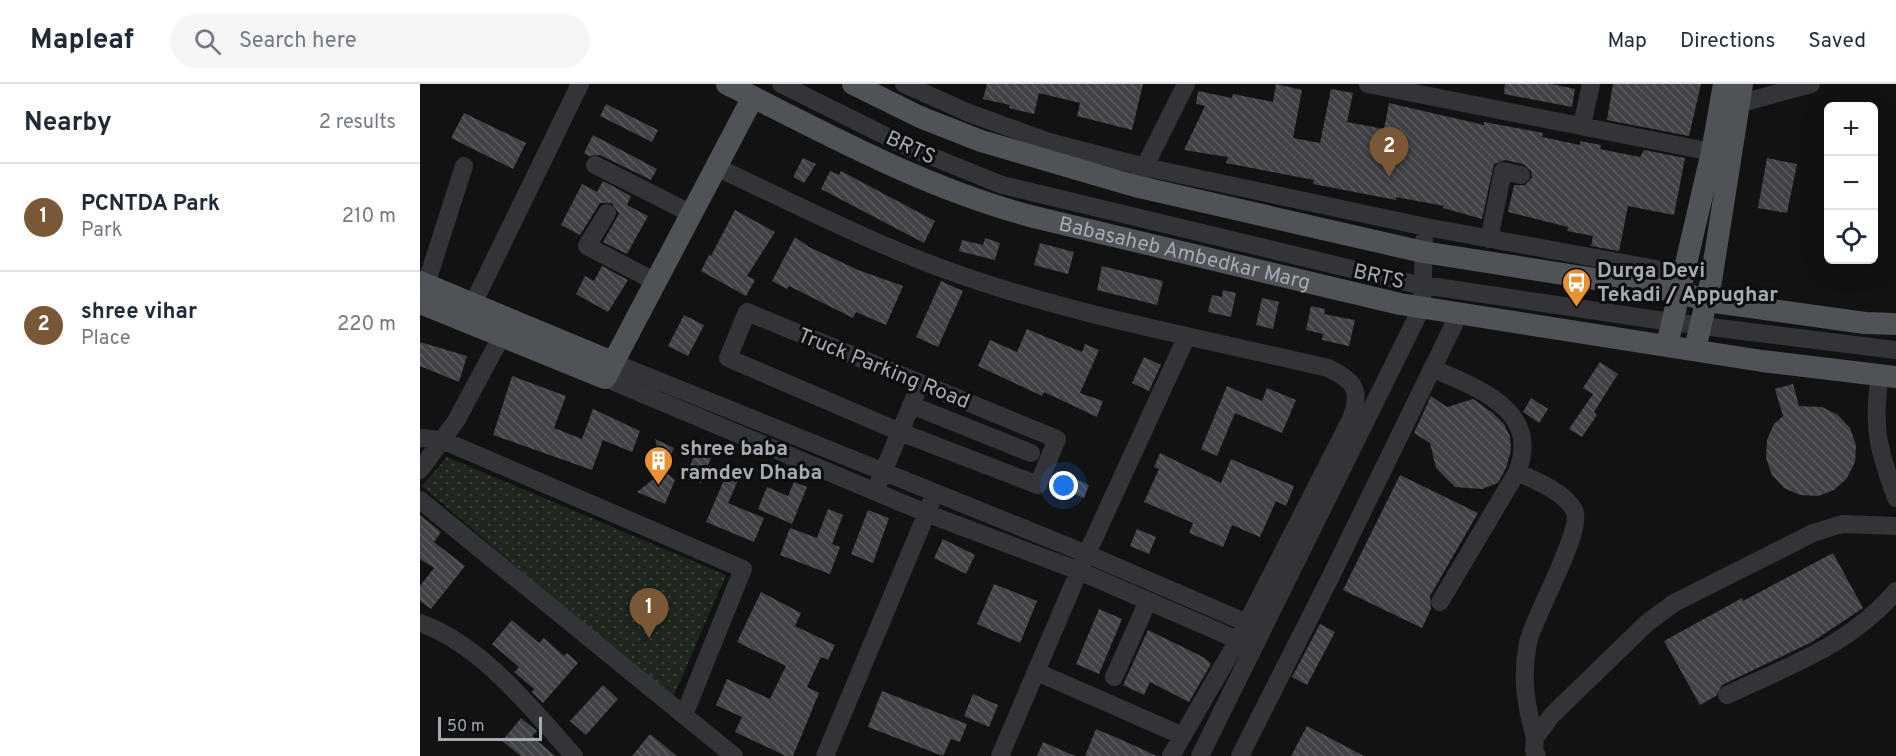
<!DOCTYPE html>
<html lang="en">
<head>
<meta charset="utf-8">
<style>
  :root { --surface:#fff; --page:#f6f6f7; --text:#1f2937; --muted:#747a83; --line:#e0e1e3; --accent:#7a5835 }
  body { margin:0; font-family:Overpass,sans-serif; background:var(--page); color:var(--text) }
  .controls { position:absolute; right:18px; top:18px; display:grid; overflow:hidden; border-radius:9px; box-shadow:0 6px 24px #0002 }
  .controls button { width:54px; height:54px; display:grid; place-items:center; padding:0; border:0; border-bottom:2px solid var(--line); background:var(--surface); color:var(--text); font:30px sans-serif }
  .scale { position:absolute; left:18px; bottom:15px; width:104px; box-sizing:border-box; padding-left:6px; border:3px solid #a4abb3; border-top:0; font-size:16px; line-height:21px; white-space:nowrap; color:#a4abb3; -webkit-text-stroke:4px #0d0d0e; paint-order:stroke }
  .you { position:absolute; left:644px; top:402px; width:21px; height:21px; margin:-15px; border:4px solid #fff; border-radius:50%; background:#1a73e8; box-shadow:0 0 0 9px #1a73e833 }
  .badge { display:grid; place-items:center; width:39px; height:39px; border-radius:50%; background:var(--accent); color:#fff; font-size:20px; font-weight:700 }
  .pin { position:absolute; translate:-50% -50px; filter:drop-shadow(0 2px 3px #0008) }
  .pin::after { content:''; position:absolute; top:32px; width:21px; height:18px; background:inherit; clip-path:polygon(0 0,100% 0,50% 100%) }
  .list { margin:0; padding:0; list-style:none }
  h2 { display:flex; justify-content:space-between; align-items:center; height:78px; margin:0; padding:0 24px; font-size:26px }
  h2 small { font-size:20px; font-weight:400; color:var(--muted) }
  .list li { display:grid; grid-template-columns:39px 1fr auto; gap:18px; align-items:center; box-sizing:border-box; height:108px; padding:0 24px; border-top:2px solid var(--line) }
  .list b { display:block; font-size:22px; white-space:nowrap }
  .list p { margin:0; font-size:20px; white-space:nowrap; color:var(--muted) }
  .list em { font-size:20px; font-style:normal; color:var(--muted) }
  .icon { flex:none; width:33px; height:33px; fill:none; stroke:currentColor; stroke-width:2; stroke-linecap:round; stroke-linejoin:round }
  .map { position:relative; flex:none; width:1476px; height:672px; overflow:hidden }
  header { display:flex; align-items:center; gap:36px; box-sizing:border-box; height:84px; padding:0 30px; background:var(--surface); border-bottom:2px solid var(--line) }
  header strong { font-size:28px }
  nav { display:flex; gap:33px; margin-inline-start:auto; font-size:21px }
  .search { width:420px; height:54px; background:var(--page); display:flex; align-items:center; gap:15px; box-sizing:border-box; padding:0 21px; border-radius:33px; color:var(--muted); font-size:22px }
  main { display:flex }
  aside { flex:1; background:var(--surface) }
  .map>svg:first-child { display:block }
  .park { fill:url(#park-dots) }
  .building { fill:url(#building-back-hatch) }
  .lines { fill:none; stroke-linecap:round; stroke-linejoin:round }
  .minor { stroke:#333438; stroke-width:18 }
  .major { stroke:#4f5257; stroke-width:22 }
  .labels { text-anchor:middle; stroke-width:6; stroke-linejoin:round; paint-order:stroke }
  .street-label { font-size:21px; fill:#a4abb3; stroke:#0d0d0e }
  .poi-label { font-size:21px; font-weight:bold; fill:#a4abb3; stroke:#0d0d0e; text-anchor:start }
</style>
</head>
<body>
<header>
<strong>Mapleaf</strong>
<div class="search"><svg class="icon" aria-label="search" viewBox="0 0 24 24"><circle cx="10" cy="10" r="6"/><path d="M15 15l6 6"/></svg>Search here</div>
<nav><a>Map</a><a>Directions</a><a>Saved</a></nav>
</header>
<main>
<aside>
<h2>Nearby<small>2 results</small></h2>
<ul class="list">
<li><span class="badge">1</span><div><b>PCNTDA Park</b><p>Park</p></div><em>210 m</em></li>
<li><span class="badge">2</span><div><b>shree vihar</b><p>Place</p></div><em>220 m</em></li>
</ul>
</aside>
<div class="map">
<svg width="1476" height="672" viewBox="0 0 1476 672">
  <defs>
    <pattern id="park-dots" width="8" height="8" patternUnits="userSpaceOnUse" patternTransform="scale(1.5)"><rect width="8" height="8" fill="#1e261e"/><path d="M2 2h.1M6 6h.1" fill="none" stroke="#3c433c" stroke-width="1.8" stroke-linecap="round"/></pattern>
    <pattern id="building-back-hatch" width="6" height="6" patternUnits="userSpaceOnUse" patternTransform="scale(1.5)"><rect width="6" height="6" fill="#414246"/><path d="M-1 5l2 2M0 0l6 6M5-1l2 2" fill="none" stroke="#595b5e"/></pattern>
  </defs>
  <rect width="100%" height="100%" fill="#121213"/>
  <!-- park -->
  <path class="park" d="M 27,373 L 306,491 L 252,616 L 2,402 Z"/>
  <!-- building -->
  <path class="building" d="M 567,0 L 723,0 L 712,46 L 657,32 L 660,19 L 619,9 L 614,30 L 589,24 L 590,21 L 563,15 Z
    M 856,0 L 882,6 L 873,54 L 900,59 L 911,5 L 933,9 L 927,38 L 964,45 L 969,19 L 1064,41 L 1064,38 L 1123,49 L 1122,53 L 1160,61 L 1160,57 L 1181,61 L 1180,65 L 1220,73 L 1224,66 L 1265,74 L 1254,131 L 1208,122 L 1199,167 L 1171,162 L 1173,152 L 1147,147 L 1148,143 L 1088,128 L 1094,101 L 1105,101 L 1112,94 L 1111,87 L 1103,80 L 1085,76 L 1074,80 L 1062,135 L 1023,124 L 1024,122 L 976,113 L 976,116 L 893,100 L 894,96 L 806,79 L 808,73 L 764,66 L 785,22 L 776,20 L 778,7 L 812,14 L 813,10 L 853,18 Z
    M 1085,0 L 1131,0 L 1155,5 L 1152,23 L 1084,10 Z
    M 1193,0 L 1281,0 L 1269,52 L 1187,36 Z
    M 186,20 L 238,46 L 232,58 L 180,32 Z
    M 44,29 L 106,59 L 93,85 L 31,54 Z
    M 173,51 L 237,85 L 231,96 L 180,71 L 169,72 L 164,69 Z
    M 383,74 L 396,80 L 384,99 L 373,93 Z
    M 1347,74 L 1377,80 L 1367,129 L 1338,124 Z
    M 410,87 L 419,91 L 421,87 L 515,137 L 504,159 L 401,105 Z
    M 183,97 L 211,112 L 207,121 L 228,132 L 207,170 L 183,158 L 199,130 L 192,119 L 180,119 L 160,151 L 141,141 L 162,100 L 177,108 Z
    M 315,126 L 355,148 L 327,192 L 335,196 L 326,212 L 281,187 L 289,171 L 291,172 Z
    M 375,153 L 389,163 L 438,186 L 483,202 L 466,241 L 436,228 L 433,234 L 369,202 L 367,205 L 352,197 Z
    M 565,154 L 580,159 L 575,176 L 539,167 L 542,156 L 563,161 Z
    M 620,159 L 654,168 L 648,190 L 614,181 Z
    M 182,182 L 208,196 L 188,228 L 156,210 L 165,192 L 174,197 Z
    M 682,182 L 743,197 L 737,221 L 677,206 Z
    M 521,197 L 543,207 L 518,263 L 496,253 Z
    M 803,206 L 816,209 L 811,233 L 788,228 L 792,211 L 802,213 Z
    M 842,214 L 859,218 L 853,245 L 836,241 Z
    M 891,222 L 905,225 L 904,230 L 935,236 L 929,262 L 902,256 L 903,250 L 886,246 Z
    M 264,231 L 284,241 L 268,272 L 248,262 Z
    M 607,245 L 662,268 L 665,260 L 679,266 L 660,309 L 683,317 L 677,333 L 624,308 L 622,312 L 558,282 L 570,256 L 597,268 Z
    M 0,258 L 47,272 L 39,298 L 0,282 Z
    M 724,273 L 741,281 L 729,307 L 712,299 Z
    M 1180,278 L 1198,290 L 1174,328 L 1177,331 L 1162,353 L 1149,345 L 1173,310 L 1163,304 Z
    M 92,292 L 146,312 L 134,344 L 162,355 L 173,325 L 220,347 L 212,368 L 183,356 L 172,386 L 73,351 Z
    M 1373,300 L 1379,322 L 1402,323 L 1418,331 L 1430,344 L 1436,361 L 1435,378 L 1427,394 L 1414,406 L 1398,412 L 1380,411 L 1364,404 L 1352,391 L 1346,374 L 1347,356 L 1354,340 L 1363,332 L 1355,305 Z
    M 807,302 L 842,317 L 847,304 L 876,316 L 862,349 L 815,329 L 797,372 L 781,365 Z
    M 1011,312 L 1027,323 L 1053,315 L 1073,329 L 1084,340 L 1090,352 L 1091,366 L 1086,384 L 1078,399 L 1062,405 L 1035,403 L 1016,384 L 1010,359 L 994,349 Z
    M 1111,314 L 1128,325 L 1119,339 L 1103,328 Z
    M 235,355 L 254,364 L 244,387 Z
    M 275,369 L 291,374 L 281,399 L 266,393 Z
    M 740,369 L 801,399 L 811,375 L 874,402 L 866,422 L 856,417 L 840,453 L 812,441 L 803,463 L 769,449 L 773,439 L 724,418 L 739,385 L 734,383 Z
    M 310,382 L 322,387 L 308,419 L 344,434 L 334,458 L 286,438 Z
    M 244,387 L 255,396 L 245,420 L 217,408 Z
    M 636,387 L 669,401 L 664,414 L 631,400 Z
    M 980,391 L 1058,429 L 1010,512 L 1011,525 L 1002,544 L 923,506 Z
    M 374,398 L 387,403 L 372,440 L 338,425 L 347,403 L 368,412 Z
    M 408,425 L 423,431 L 412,460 L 420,463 L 410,490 L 360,471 L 370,444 L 397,454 Z
    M 448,426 L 469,434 L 453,479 L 431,470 Z
    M 0,431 L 21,448 L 14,458 L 45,482 L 11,525 L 0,517 L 0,502 L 14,484 L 0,475 Z
    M 717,445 L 736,453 L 729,470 L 710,462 Z
    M 523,455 L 555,471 L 546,490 L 514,474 Z
    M 1413,469 L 1443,524 L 1392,558 L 1302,601 L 1296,612 L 1280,621 L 1244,557 L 1322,514 L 1323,517 Z
    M 574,500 L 617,517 L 600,559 L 557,540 Z
    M 341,508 L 381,529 L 375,542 L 415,561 L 408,576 L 401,573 L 387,603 L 399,609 L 373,672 L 366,672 L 315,648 L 322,633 L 296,621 L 307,595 L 350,615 L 366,582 L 317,558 Z
    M 679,525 L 702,535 L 679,590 L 656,580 Z
    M 92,536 L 119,559 L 124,554 L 144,572 L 147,569 L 158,579 L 123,619 L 112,608 L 114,605 L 94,588 L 99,583 L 72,560 Z
    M 900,540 L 915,548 L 887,601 L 872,593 Z
    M 728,546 L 785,574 L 791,580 L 769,618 L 730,598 L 724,611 L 703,601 Z
    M 183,601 L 198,615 L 166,651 L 150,637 Z
    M 462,607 L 547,640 L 540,658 L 531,655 L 523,672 L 448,643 Z
    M 553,610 L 578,621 L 569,643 L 544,632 Z
    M 101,634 L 117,647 L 112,652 L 135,672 L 101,672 L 82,657 Z
    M 887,642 L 944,672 L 871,672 Z
    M 676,645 L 702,656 L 737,672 L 665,672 Z
    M 230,650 L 257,672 L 212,672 Z
    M 623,658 L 655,672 L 617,672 Z"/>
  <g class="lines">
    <!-- minor -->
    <path class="minor" d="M 361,0 L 488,63 L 582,101 L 990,199 L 1251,238 L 1476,266
      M 484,0 L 549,29 L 629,58 L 725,83 L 1006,143 L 1263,190
      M 948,0 L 1292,68
      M 1309,20 L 1318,20 L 1391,0
      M 1162,41 L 1171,0
      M 175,81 L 272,130
      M 296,83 C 373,119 449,158 529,187 C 651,231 781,254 908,284 C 934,297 942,305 931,335 L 818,556 L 751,672
      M 720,92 L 766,0
      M 187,129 L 167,162 L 236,198
      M 1069,155 L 1083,87 L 1101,91
      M 2,213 L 44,82
      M 327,228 L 637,355 L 618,401 L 480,348 L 308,274 Z
      M 47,232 L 160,0
      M 192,278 L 667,470 L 827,539
      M 1012,284 C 1057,304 1122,326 1097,388 L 1020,518
      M 1460,291 C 1452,343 1458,365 1476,414
      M 185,294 L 506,429 L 659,487 L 818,556
      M 491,321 L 611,369
      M 0,354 L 22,356 L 323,485 L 264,631
      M 0,386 L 36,337 L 87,242
      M 1097,388 C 1115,397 1144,407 1154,426 C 1165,445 1114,531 1108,559 C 1101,593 1106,622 1115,654
      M 459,398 L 496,310
      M 0,416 L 314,672
      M 0,539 C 62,561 111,624 154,672
      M 617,588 L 763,652
      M 694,593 L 728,517
      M 1307,611 C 1370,581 1429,562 1476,507
      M 405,672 L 511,419
      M 580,672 L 659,487 L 767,252
      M 780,672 L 1002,223 L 1004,156
      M 820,672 L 912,490 L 1039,230
      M 1117,672 L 1114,666 L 1115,654 L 1132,631 L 1227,539 L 1254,519 L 1393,449 L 1422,440 L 1476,442"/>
    <!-- major -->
    <g class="major">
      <path id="s1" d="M 307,0 C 407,50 506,105 614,133 L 980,220 L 1342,277 L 1476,293"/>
      <path d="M 433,0 L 500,33 L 561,57 L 715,102 L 1003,168 L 1258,208 L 1287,217 L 1445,239 L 1476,240"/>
      <path d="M 0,198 L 192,278"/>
      <path d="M 0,219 L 185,294 L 333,13"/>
      <path d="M 1247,261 L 1292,68 L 1304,0"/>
      <path d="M 1275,265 L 1291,197 L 1322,0"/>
    </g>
  </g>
  <!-- icons -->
  <defs>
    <symbol id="bus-pin" viewBox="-11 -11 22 30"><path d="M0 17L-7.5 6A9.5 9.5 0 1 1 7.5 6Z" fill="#ea9133" stroke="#0d0d0e"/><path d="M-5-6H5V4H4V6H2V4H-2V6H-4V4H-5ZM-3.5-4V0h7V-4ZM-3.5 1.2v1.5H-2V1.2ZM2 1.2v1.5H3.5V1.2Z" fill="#fff"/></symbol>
    <symbol id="building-pin" viewBox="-11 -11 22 30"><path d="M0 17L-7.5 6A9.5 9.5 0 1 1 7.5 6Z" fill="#ea9133" stroke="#0d0d0e"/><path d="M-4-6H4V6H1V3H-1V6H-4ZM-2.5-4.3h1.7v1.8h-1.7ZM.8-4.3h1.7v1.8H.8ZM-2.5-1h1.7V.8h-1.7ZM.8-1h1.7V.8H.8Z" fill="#fff"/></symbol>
  </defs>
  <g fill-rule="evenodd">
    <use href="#bus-pin" x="1140" y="182" width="33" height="45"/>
    <use href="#building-pin" x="222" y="360" width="33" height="45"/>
  </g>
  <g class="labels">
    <!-- street labels -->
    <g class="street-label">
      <text transform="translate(491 63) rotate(25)" y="7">BRTS</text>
      <text dy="7" stroke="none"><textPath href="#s1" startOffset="490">Babasaheb Ambedkar Marg</textPath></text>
      <text transform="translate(959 192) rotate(13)" y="7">BRTS</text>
      <text transform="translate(464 284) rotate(22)" y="7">Truck Parking Road</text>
    </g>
    <!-- poi labels -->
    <g class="poi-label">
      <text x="1177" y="193">Durga Devi<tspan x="1177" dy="24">Tekadi / Appughar</tspan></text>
      <text x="260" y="371">shree baba<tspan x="260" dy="24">ramdev Dhaba</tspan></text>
    </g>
  </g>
</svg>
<div class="controls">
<button>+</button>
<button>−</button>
<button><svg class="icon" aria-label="locate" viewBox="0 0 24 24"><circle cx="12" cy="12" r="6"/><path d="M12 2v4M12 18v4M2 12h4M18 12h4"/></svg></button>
</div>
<div class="scale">50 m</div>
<div class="you"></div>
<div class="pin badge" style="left:229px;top:554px">1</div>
<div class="pin badge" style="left:969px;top:93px">2</div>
</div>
</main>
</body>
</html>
